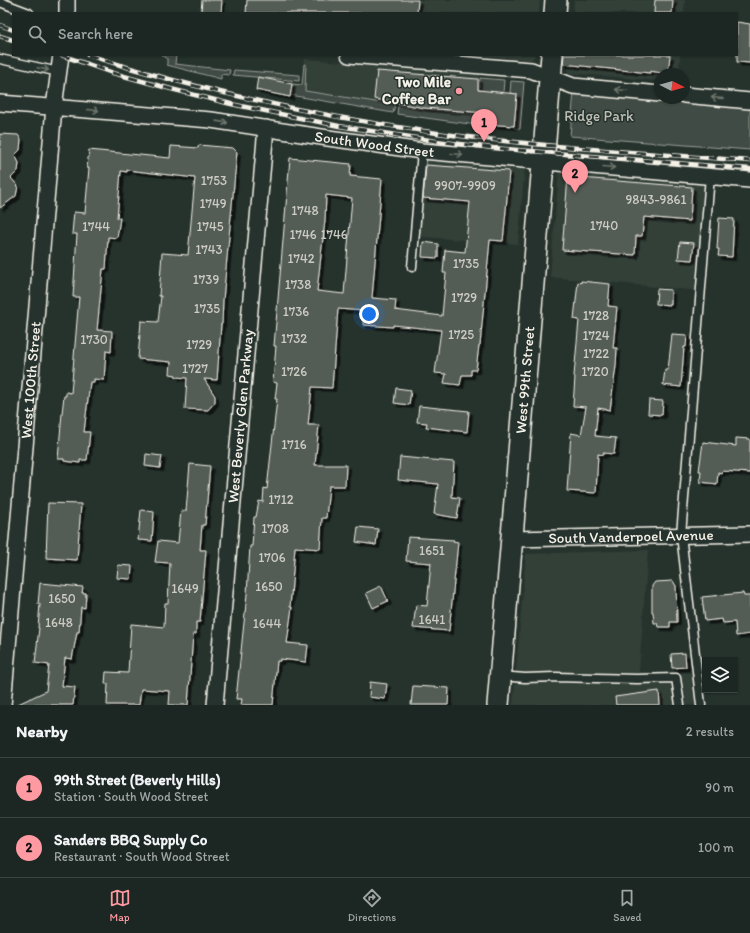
<!DOCTYPE html>
<html lang="en">
<head>
<meta charset="utf-8">
<style>
  :root { --surface:#1c2622; --page:#29322f; --text:#f1f3f6; --muted:#a0a5a5; --line:#3a4340; --accent:#ff9aa2 }
  body { margin:0; font-family:Itim,sans-serif; background:var(--page); color:var(--text) }
  .controls { position:absolute; right:12px; bottom:12px; display:grid; overflow:hidden; border-radius:0px; box-shadow:0 1px 3px #0004 }
  .controls button { width:36px; height:36px; display:grid; place-items:center; padding:0; border:0; border-bottom:1px solid var(--line); background:var(--surface); color:var(--text); font:20px sans-serif }
  .compass { position:absolute; left:654px; top:68px; width:36px; height:36px; border-radius:50%; background:var(--surface); box-shadow:0 1px 3px #0004; rotate:96deg }
  .you { position:absolute; left:369px; top:314px; width:14px; height:14px; margin:-10px; border:3px solid #fff; border-radius:50%; background:#1a73e8; box-shadow:0 0 0 6px #1a73e833 }
  .badge { display:grid; place-items:center; width:26px; height:26px; border-radius:50%; background:var(--accent); color:#111; font-size:13px; font-weight:700 }
  .pin { position:absolute; translate:-50% -33px; filter:drop-shadow(0 1px 2px #0008) }
  .pin::after { content:''; position:absolute; top:21px; width:14px; height:12px; background:inherit; clip-path:polygon(0 0,100% 0,50% 100%) }
  .list { margin:0; padding:0; list-style:none }
  h2 { display:flex; justify-content:space-between; align-items:center; height:52px; margin:0; padding:0 16px; font-size:17px }
  h2 small { font-size:13px; font-weight:400; color:var(--muted) }
  .list li { display:grid; grid-template-columns:26px 1fr auto; gap:12px; align-items:center; box-sizing:border-box; height:60px; padding:0 16px; border-top:1px solid var(--line) }
  .list b { display:block; font-size:15px; white-space:nowrap }
  .list p { margin:0; font-size:13px; white-space:nowrap; color:var(--muted) }
  .list em { font-size:13px; font-style:normal; color:var(--muted) }
  .icon { flex:none; width:22px; height:22px; fill:none; stroke:currentColor; stroke-width:2; stroke-linecap:round; stroke-linejoin:round }
  .map { position:relative; flex:none; width:750px; height:705px; overflow:hidden }
  .search { position:absolute; background:var(--surface); box-shadow:0 1px 3px #0004; left:12px; right:12px; top:12px; height:44px; display:flex; align-items:center; gap:10px; box-sizing:border-box; padding:0 14px; border-radius:0px; color:var(--muted); font-size:15px }
  .sheet { height:172px; background:var(--surface) }
  nav { display:flex; justify-content:space-around; align-items:center; box-sizing:border-box; height:56px; border-top:1px solid var(--line); background:var(--surface); font-size:11px; color:var(--muted) }
  nav a { display:grid; justify-items:center; gap:2px }
  nav .on { color:var(--accent) }
  .map>svg:first-child { display:block }
  .built { fill:#333f39 }
  .green { fill:#414b45; stroke:#9a9e96 }
  .building { fill:#525c55; stroke:#f4f1e8; fill-rule:evenodd; filter:url(#shadow) }
  .lines { fill:none; stroke-linecap:round; stroke-linejoin:round }
  .lane-casing { stroke:#f4f1e8; stroke-width:11 }
  .street-casing { stroke:#f4f1e8; stroke-width:18 }
  .secondary-casing { stroke:#f4f1e8; stroke-width:24 }
  .lane { stroke:#26332d; stroke-width:8 }
  .street { stroke:#26332d; stroke-width:15 }
  .secondary { stroke:#26332d; stroke-width:21 }
  .rail-casing { stroke:#f4f1e8; stroke-width:4.5 }
  .rail { stroke:#26332d; stroke-width:3; stroke-dasharray:9; stroke-linecap:butt }
  .oneway { stroke:#6e766e }
  .poi-dot { fill:#ff9aa2; stroke:#26332d; stroke-width:1.5 }
  .labels { text-anchor:middle; stroke-width:3; stroke-linejoin:round; paint-order:stroke }
  .number-label { font-size:13px; fill:#ccccc3 }
  .poi-label { font-size:15px; font-weight:bold; fill:#f4f1e8; stroke:#26332d; text-anchor:end }
  .park-label { font-size:15px; fill:#bebfb7; stroke:#26332d }
  .street-label { font-size:15px; fill:#f4f1e8; stroke:#26332d }
</style>
</head>
<body>
<div class="map">
<svg width="750" height="705" viewBox="0 0 750 705">
  <defs>
    <filter id="shadow"><feDropShadow dx="3.5" dy="3.5" stdDeviation="0" flood-color="#0009"/></filter>
  </defs>
  <rect width="100%" height="100%" fill="#26332d"/>
  <filter id="ink" filterUnits="userSpaceOnUse"><feTurbulence type="fractalNoise" baseFrequency=".025" numOctaves="2"/><feDisplacementMap in="SourceGraphic" scale="8" xChannelSelector="R" yChannelSelector="G"/><feConvolveMatrix kernelMatrix="1 2 1 2 8 2 1 2 1" color-interpolation-filters="sRGB"/></filter>
  <g filter="url(#ink)">
    <!-- built -->
    <path class="built" d="M 345,0 L 540,0 L 539,13 L 344,13 Z
      M 574,0 L 685,0 L 684,13 L 573,13 Z
      M 469,55 L 535,55 L 532,60 L 528,60 Z
      M 569,55 L 680,55 L 679,74 L 660,74 L 660,81 L 568,73 Z
      M 305,59 L 480,73 L 477,115 L 417,108 L 305,91 L 306,64 L 304,64 Z
      M 417,157 L 525,166 L 518,244 L 410,236 Z
      M 559,169 L 709,182 L 701,291 L 550,277 Z
      M 648,550 L 639,672 L 697,673 L 701,705 L 513,705 L 526,554 Z"/>
    <!-- green -->
    <path class="green" d="M 161,55 L 176,55 L 175,64 L 230,70 L 229,75 L 221,74 L 221,79 L 167,65 L 167,58 Z
      M 304,64 L 306,64 L 305,91 L 395,105 L 393,113 L 290,95 L 292,84 L 302,85 Z
      M 234,70 L 299,75 L 299,81 L 233,75 Z
      M 480,78 L 504,80 L 503,93 L 484,126 L 397,114 L 398,106 L 477,115 Z
      M 511,81 L 524,82 L 520,129 L 514,128 L 517,94 L 510,93 Z
      M 574,92 L 750,108 L 750,150 L 570,136 Z"/>
    <!-- building -->
    <path class="building" d="M 202,0 L 222,0 L 221,13 L 201,12 Z
      M 247,0 L 418,0 L 417,13 L 246,13 Z
      M 655,0 L 673,0 L 672,13 L 654,13 Z
      M 737,22 L 750,24 L 750,63 L 737,62 Z
      M 564,55 L 670,55 L 668,74 L 650,71 L 650,73 L 563,64 Z
      M 377,71 L 478,79 L 478,90 L 517,94 L 514,126 L 484,124 L 485,113 L 425,108 L 374,99 Z
      M 258,77 L 292,84 L 290,97 L 256,90 Z
      M 0,134 L 18,135 L 21,139 L 20,150 L 15,155 L 19,163 L 18,171 L 11,178 L 18,186 L 16,196 L 0,208 Z
      M 199,145 L 233,148 L 237,152 L 223,300 L 222,324 L 221,324 L 217,380 L 204,379 L 215,396 L 215,402 L 208,410 L 185,409 L 187,378 L 176,377 L 176,375 L 170,374 L 171,362 L 138,359 L 141,321 L 158,322 L 161,296 L 159,296 L 162,253 L 188,255 L 195,178 L 127,170 L 127,172 L 121,171 L 117,218 L 120,218 L 117,238 L 108,237 L 106,269 L 103,269 L 97,330 L 112,331 L 111,352 L 106,351 L 104,380 L 94,379 L 94,382 L 90,382 L 84,432 L 90,432 L 87,460 L 80,460 L 80,463 L 64,461 L 64,459 L 58,459 L 62,413 L 64,396 L 66,396 L 66,392 L 71,393 L 79,297 L 73,297 L 77,234 L 72,234 L 74,212 L 85,213 L 89,168 L 87,168 L 89,150 L 170,158 L 171,146 L 198,148 Z
      M 290,158 L 351,164 L 350,176 L 382,179 L 372,298 L 396,300 L 395,310 L 442,316 L 446,273 L 443,273 L 445,250 L 465,252 L 470,202 L 423,198 L 426,165 L 509,171 L 506,210 L 503,241 L 490,240 L 480,345 L 479,345 L 476,370 L 471,370 L 471,375 L 462,375 L 460,385 L 444,383 L 446,374 L 435,373 L 441,330 L 393,325 L 393,327 L 363,325 L 364,311 L 338,309 L 332,388 L 312,387 L 308,425 L 319,425 L 315,465 L 346,465 L 345,486 L 329,486 L 326,518 L 322,518 L 320,549 L 295,547 L 290,607 L 292,607 L 287,643 L 308,645 L 306,662 L 280,659 L 280,661 L 277,661 L 273,705 L 241,705 L 242,699 L 236,699 L 247,594 L 250,546 L 252,546 L 254,517 L 256,517 L 259,501 L 263,502 L 264,488 L 267,489 L 277,399 L 275,399 L 277,383 L 273,382 L 276,346 L 274,346 ZM 326,195 L 352,198 L 344,294 L 317,291 L 325,220 Z
      M 568,177 L 692,187 L 690,221 L 644,217 L 642,236 L 636,236 L 635,255 L 562,250 Z
      M 719,218 L 734,219 L 732,257 L 718,256 L 719,249 L 717,249 Z
      M 423,242 L 438,244 L 438,258 L 422,257 Z
      M 680,242 L 694,243 L 692,260 L 678,259 Z
      M 581,281 L 610,284 L 608,306 L 617,307 L 613,348 L 617,348 L 616,366 L 610,410 L 598,408 L 595,436 L 616,438 L 614,454 L 603,453 L 603,455 L 598,454 L 596,493 L 567,491 L 571,433 L 581,435 L 586,407 L 573,406 L 575,377 L 574,376 L 579,320 L 574,319 L 578,282 L 581,283 Z
      M 657,289 L 671,290 L 671,305 L 656,304 Z
      M 672,334 L 687,335 L 686,347 L 684,347 L 681,387 L 663,385 L 665,370 L 668,370 Z
      M 396,388 L 411,390 L 409,405 L 394,403 Z
      M 649,400 L 663,401 L 662,415 L 648,414 Z
      M 419,406 L 469,411 L 467,432 L 426,427 L 427,423 L 417,422 Z
      M 736,438 L 750,439 L 750,473 L 722,471 L 721,473 L 718,472 L 717,484 L 700,482 L 701,471 L 699,471 L 703,442 L 736,446 Z
      M 146,454 L 162,456 L 160,468 L 145,466 Z
      M 400,457 L 454,462 L 452,497 L 460,498 L 457,518 L 434,514 L 438,484 L 398,480 Z
      M 190,464 L 210,466 L 205,525 L 202,525 L 200,550 L 206,550 L 200,622 L 196,622 L 196,634 L 193,634 L 188,705 L 169,705 L 170,691 L 141,689 L 139,705 L 107,705 L 108,684 L 105,684 L 106,672 L 128,673 L 131,624 L 164,627 L 165,603 L 168,603 L 170,563 L 155,562 L 158,541 L 178,543 L 181,511 L 186,511 Z
      M 48,503 L 81,504 L 77,560 L 46,558 Z
      M 141,510 L 154,512 L 152,541 L 138,540 Z
      M 358,527 L 378,529 L 376,545 L 356,542 Z
      M 408,537 L 454,540 L 453,541 L 458,542 L 449,631 L 413,628 L 416,605 L 427,606 L 431,563 L 406,561 Z
      M 118,565 L 132,566 L 131,579 L 117,578 Z
      M 673,581 L 676,586 L 677,622 L 670,622 L 670,627 L 658,627 L 657,623 L 654,623 L 653,612 L 652,612 L 652,586 L 655,582 Z
      M 40,583 L 83,587 L 82,593 L 86,593 L 85,608 L 81,607 L 79,632 L 77,632 L 72,659 L 65,658 L 62,686 L 75,687 L 73,705 L 16,705 L 46,691 L 49,665 L 35,663 L 39,628 L 38,628 L 40,604 L 38,604 Z
      M 381,586 L 388,601 L 373,608 L 366,593 Z
      M 743,593 L 744,596 L 750,596 L 750,634 L 736,636 L 735,622 L 723,623 L 722,619 L 705,621 L 702,597 Z
      M 685,653 L 686,667 L 672,668 L 671,654 Z
      M 370,682 L 387,684 L 385,699 L 369,697 Z
      M 413,686 L 449,688 L 448,705 L 411,705 Z
      M 659,691 L 660,705 L 616,705 L 615,697 Z"/>
    <g class="lines">
      <defs>
        <path id="lane" d="M 0,2 L 29,13
          M 0,59 L 59,72
          M 412,267 L 422,151
          M 501,676 L 525,678 L 555,677 L 637,679 L 676,678 L 680,705
          M 701,705 L 681,535 L 710,176"/>
        <g id="street">
          <path d="M 67,13 L 67,0"/>
          <path d="M 349,55 L 531,70 L 573,86 L 660,94"/>
          <path d="M 684,95 L 750,101"/>
          <path id="s1" d="M 0,103 L 211,120 L 328,138 L 422,151 L 750,180"/>
          <path id="s2" d="M 512,539 L 750,534"/>
          <path id="s3" d="M 3,705 L 54,107 L 61,55"/>
          <path id="s4" d="M 215,705 L 266,128"/>
        </g>
        <g id="secondary">
          <path d="M 555,13 L 556,0"/>
          <path id="s5" d="M 498,705 L 552,55"/>
        </g>
      </defs>
      <!-- lane casing -->
      <use href="#lane" class="lane-casing"/>
      <!-- street casing -->
      <use href="#street" class="street-casing"/>
      <!-- secondary casing -->
      <use href="#secondary" class="secondary-casing"/>
      <!-- lane -->
      <use href="#lane" class="lane"/>
      <!-- street -->
      <use href="#street" class="street"/>
      <!-- secondary -->
      <use href="#secondary" class="secondary"/>
      <defs>
        <path id="rail" d="M 0,25 L 13,30
          M 0,36 L 13,40
          M 61,55 L 113,73 L 171,89 L 231,104 L 339,126 L 436,141 L 493,148 L 750,169
          M 88,55 C 202,92 318,116 437,133 C 541,147 646,153 750,161"/>
      </defs>
      <!-- rail casing -->
      <use href="#rail" class="rail-casing"/>
      <!-- rail -->
      <use href="#rail" class="rail"/>
    </g>
    <!-- one-way arrows -->
    <defs><path id="oneway-shaft" d="M-6 0H5M1.5-3L5.5 0L1.5 3" fill="none" stroke-width="1.6" stroke-linecap="round" stroke-linejoin="round"/></defs>
    <g class="oneway">
      <use href="#oneway-shaft" transform="translate(43 69) rotate(12)"/>
      <use href="#oneway-shaft" transform="translate(621 90) rotate(-175)"/>
      <use href="#oneway-shaft" transform="translate(717 98) rotate(-175)"/>
      <use href="#oneway-shaft" transform="translate(93 110) rotate(5)"/>
      <use href="#oneway-shaft" transform="translate(222 122) rotate(8)"/>
      <use href="#oneway-shaft" transform="translate(457 154) rotate(5)"/>
      <use href="#oneway-shaft" transform="translate(609 167) rotate(5)"/>
    </g>
  </g>
  <!-- markers -->
  <circle class="poi-dot" cx="459" cy="91" r="4"/>
  <g class="labels">
    <!-- number labels -->
    <g class="number-label">
      <text x="214" y="185">1753</text>
      <text x="465" y="190">9907-9909</text>
      <text x="656" y="204">9843-9861</text>
      <text x="213" y="208">1749</text>
      <text x="305" y="215">1748</text>
      <text x="604" y="230">1740</text>
      <text x="96" y="231">1744</text>
      <text x="210" y="231">1745</text>
      <text x="303" y="239">1746</text>
      <text x="334" y="239">1746</text>
      <text x="209" y="254">1743</text>
      <text x="301" y="263">1742</text>
      <text x="466" y="268">1735</text>
      <text x="206" y="284">1739</text>
      <text x="298" y="289">1738</text>
      <text x="464" y="302">1729</text>
      <text x="207" y="313">1735</text>
      <text x="296" y="316">1736</text>
      <text x="596" y="320">1728</text>
      <text x="461" y="339">1725</text>
      <text x="596" y="340">1724</text>
      <text x="294" y="343">1732</text>
      <text x="94" y="344">1730</text>
      <text x="199" y="349">1729</text>
      <text x="596" y="358">1722</text>
      <text x="195" y="373">1727</text>
      <text x="294" y="376">1726</text>
      <text x="595" y="376">1720</text>
      <text x="294" y="449">1716</text>
      <text x="281" y="504">1712</text>
      <text x="275" y="533">1708</text>
      <text x="432" y="555">1651</text>
      <text x="272" y="562">1706</text>
      <text x="269" y="591">1650</text>
      <text x="185" y="593">1649</text>
      <text x="62" y="603">1650</text>
      <text x="432" y="624">1641</text>
      <text x="59" y="627">1648</text>
      <text x="267" y="628">1644</text>
    </g>
    <!-- poi labels -->
    <g class="poi-label">
      <text x="451" y="87">Two Mile<tspan x="451" dy="17">Coffee Bar</tspan></text>
    </g>
    <!-- park labels -->
    <g class="park-label">
      <text x="599" y="121">Ridge Park</text>
    </g>
    <!-- street labels -->
    <g class="street-label">
      <text dy="5" stroke="none"><textPath href="#s1" startOffset="377">South Wood Street</textPath></text>
      <text dy="5" stroke="none"><textPath href="#s3" startOffset="326">West 100th Street</textPath></text>
      <text dy="5" stroke="none"><textPath href="#s5" startOffset="326">West 99th Street</textPath></text>
      <text dy="5" stroke="none"><textPath href="#s4" startOffset="290">West Beverly Glen Parkway</textPath></text>
      <text dy="5" stroke="none"><textPath href="#s2" startOffset="119">South Vanderpoel Avenue</textPath></text>
    </g>
  </g>
</svg>
<div class="controls">
<button><svg class="icon" aria-label="layers" viewBox="0 0 24 24"><path d="M12 4l9 5-9 5-9-5zM3 14l9 5 9-5"/></svg></button>
</div>
<svg class="compass" viewBox="-18 -18 36 36"><path d="M0-13l5 13h-10z" fill="#e53935"/><path d="M0 13l5-13h-10z" fill="#a0a5a5"/></svg>
<div class="you"></div>
<div class="pin badge" style="left:484px;top:142px">1</div>
<div class="pin badge" style="left:575px;top:193px">2</div>
<div class="search"><svg class="icon" aria-label="search" viewBox="0 0 24 24"><circle cx="10" cy="10" r="6"/><path d="M15 15l6 6"/></svg>Search here</div>
</div>
<section class="sheet">
<h2>Nearby<small>2 results</small></h2>
<ul class="list">
<li><span class="badge">1</span><div><b>99th Street (Beverly Hills)</b><p>Station · South Wood Street</p></div><em>90 m</em></li>
<li><span class="badge">2</span><div><b>Sanders BBQ Supply Co</b><p>Restaurant · South Wood Street</p></div><em>100 m</em></li>
</ul>
</section>
<nav>
<a class="on"><svg class="icon" aria-label="map" viewBox="0 0 24 24"><path d="M3 6l6-2 6 2 6-2v14l-6 2-6-2-6 2zM9 4v14M15 6v14"/></svg>Map</a>
<a><svg class="icon" aria-label="directions" viewBox="0 0 24 24"><path d="M12 3l9 9-9 9-9-9zM9 14v-3h6M13 9l2 2-2 2"/></svg>Directions</a>
<a><svg class="icon" aria-label="saved" viewBox="0 0 24 24"><path d="M7 4h10v16l-5-4-5 4z"/></svg>Saved</a>
</nav>
</body>
</html>
